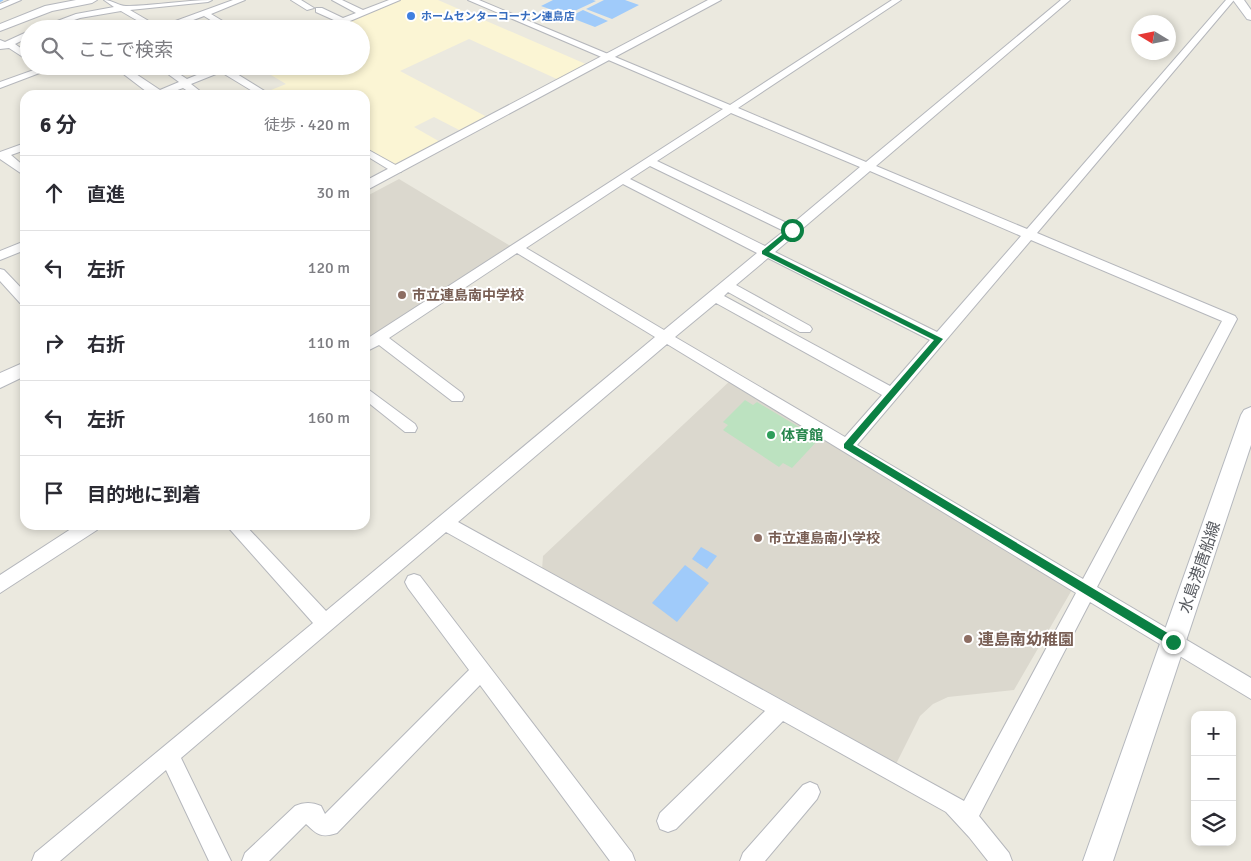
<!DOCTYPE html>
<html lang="ja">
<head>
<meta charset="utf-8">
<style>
  :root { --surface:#fff; --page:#f2f2f3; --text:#2b2b33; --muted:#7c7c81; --line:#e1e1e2 }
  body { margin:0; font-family:Signika,"Noto Sans JP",sans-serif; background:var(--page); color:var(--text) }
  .controls { position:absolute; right:15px; bottom:15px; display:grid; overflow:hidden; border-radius:10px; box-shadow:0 2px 8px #0003 }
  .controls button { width:45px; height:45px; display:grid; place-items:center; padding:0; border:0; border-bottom:1px solid var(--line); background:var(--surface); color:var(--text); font:25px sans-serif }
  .compass { position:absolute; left:1131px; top:15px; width:45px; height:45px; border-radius:50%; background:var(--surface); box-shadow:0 2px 8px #0003; rotate:280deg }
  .stop { position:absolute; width:15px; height:15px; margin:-11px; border:4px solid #0b8043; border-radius:50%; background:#fff }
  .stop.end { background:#0b8043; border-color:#fff; box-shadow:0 1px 5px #0008 }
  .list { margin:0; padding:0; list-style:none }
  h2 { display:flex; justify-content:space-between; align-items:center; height:65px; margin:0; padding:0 20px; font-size:21px }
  h2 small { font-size:16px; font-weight:400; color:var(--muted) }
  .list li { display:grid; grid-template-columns:32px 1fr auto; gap:15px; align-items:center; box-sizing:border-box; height:75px; padding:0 20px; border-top:1px solid var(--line) }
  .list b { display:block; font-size:19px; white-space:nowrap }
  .list em { font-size:16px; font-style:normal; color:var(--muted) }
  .icon { flex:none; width:28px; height:28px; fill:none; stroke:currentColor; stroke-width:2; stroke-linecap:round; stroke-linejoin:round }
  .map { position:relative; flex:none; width:1251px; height:861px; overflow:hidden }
  .search { position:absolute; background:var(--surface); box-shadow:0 2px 8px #0003; left:20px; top:20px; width:350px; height:55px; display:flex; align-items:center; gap:12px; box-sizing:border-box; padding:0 18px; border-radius:28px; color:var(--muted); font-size:19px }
  .panel { position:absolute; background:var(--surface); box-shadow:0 2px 8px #0003; left:20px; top:90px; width:350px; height:440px; border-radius:15px }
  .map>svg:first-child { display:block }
  .commercial { fill:#fbf5d4 }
  .education { fill:#dbd8ce }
  .green { fill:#bce2c0 }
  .water { fill:#a0cbfa }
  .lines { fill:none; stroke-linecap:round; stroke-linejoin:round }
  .stream { stroke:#a0cbfa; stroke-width:2.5 }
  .minor-casing { stroke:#b5b7bc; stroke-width:2 }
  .tertiary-casing { stroke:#b5b7bc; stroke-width:2 }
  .secondary-casing { stroke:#b5b8be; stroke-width:2 }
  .minor { fill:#fff; fill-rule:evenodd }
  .tertiary { fill:#fff; fill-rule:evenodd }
  .secondary { fill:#fff; fill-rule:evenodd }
  .route { fill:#0b8043 }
  .shop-dot { fill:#3f7fe0; stroke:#fff; stroke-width:2 }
  .education-dot { fill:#8d6e63; stroke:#fff; stroke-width:2 }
  .leisure-dot { fill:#2e9e5b; stroke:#fff; stroke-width:2 }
  .labels { text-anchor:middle; stroke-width:4; stroke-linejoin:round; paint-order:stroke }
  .far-shop-label { font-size:11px; font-weight:bold; fill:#366cbe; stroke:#fff; text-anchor:start }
  .education-label { font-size:14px; font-weight:bold; fill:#785e54; stroke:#fff; text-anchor:start }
  .leisure-label { font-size:14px; font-weight:bold; fill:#27864d; stroke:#fff; text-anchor:start }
  .near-street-label { font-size:16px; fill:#585b60; stroke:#fff }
  .near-education-label { font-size:16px; font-weight:bold; fill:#785e54; stroke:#fff; text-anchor:start }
</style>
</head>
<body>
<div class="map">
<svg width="1251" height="861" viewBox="0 0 1251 861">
  <rect width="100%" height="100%" fill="#ebe9df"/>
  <!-- commercial -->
  <path class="commercial" d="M 400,0 L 438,0 L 588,65 L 559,80 L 469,39 L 400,71 L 489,118 L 463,132 L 434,117 L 414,127 L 442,143 L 403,164 L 392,164 L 365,148 L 365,95 L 271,95 L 266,92 L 286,84 L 256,66 L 361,66 L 361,29 L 328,29 Z"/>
  <!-- education -->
  <path class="education" d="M 399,179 L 512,247 L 365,343 L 365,197 Z
    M 732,379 L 1073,588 L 1014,690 L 948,697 L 933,704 L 920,716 L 895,766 L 542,570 L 543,556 Z"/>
  <!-- green -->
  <path class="green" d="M 745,400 L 753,405 L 757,402 L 819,439 L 792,468 L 783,463 L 779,467 L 723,430 L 728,425 L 723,422 Z"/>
  <!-- water -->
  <path class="water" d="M 553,0 L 593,0 L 596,1 L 566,15 L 541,6 Z
    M 604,0 L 625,0 L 639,5 L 612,19 L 586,9 Z
    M 583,10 L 608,21 L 595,27 L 569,17 Z
    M 701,547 L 717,556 L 707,569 L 692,559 Z
    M 685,565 L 709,583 L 677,622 L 652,603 Z"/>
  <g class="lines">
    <!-- stream -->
    <path class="stream" d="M 0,1 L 2,0"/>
    <defs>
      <path id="minor" d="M 10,0 L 21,0 L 0,9 L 0,4 Z
        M 104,0 C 113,0 118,6 126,6 C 154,6 183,0 212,0 L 208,2 L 130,10 L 159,27 L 233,0 L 245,0 L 211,14 L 236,29 L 225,29 L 204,16 C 161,32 161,35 121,11 L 80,18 L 48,29 L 36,29 L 76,14 L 114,7 Z
        M 291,0 L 301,0 L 314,8 L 307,10 Z
        M 332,0 L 342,0 L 363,10 L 389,0 L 400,0 L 331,29 L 319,29 L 336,21 L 316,12 L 316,8 L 322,8 L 343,18 L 356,13 Z
        M 468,0 L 479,0 L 730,105 L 892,0 L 901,0 L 738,108 L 866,162 L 1061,0 L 1070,0 L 876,166 L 1027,229 L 1226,0 L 1234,0 L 1037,233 L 1235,316 L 1237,319 L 1097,587 L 1251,678 L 1251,699 L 1090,602 L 979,816 L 1009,853 L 1012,861 L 988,861 L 969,837 L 946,812 L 783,721 L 676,829 L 668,832 L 660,829 L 657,821 L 660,813 L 765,711 L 446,532 L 181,758 L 231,861 L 209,861 L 166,770 L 60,861 L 32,861 L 35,853 L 313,623 L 226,525 L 245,525 L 326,611 L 655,337 L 517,253 L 389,338 L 462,393 L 464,397 L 462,401 L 452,401 L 379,345 L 365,352 L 365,340 L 723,109 ZM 731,113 L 860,167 L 791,225 L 657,161 ZM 650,166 L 784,231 L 765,246 L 630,179 ZM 870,171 L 1021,236 L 937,332 L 775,252 ZM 623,184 L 757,253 L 664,330 L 526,248 ZM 1031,240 L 1222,321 L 1083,579 L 857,445 ZM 768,258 L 930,340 L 890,386 L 724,296 L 728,292 L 800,332 L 810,332 L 812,329 L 810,326 L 736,285 ZM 716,303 L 882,395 L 845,437 L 675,337 ZM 667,344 L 1076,593 L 964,801 L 458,522 Z
        M 29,31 L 29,37 L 15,44 L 29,54 L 29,61 L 9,48 L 0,49 L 0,40 L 5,42 Z
        M 45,66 L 58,66 L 0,88 L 0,82 Z
        M 113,66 L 124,66 L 160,90 L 179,82 L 157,66 L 167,66 L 187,79 L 214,68 L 213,66 L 232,66 L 229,69 L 271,95 L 259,95 L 221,72 L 191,84 L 205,95 L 194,95 L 183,88 L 164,95 L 151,95 Z
        M 25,143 L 25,150 L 11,155 L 25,167 L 25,176 L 0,159 L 0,152 Z
        M 365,148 L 401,168 L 402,170 L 401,172 L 393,172 L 365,155 Z
        M 25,241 L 25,250 L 0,260 L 0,251 Z
        M 0,269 L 4,270 L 25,292 L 25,304 L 20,303 L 0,281 Z
        M 365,387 L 415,424 L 417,428 L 415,432 L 405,432 L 365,400 Z
        M 77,525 L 99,525 L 97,530 L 0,593 L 0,575 Z
        M 414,574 L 420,576 L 632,853 L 635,861 L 610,861 L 480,685 L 337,833 C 320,839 316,833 306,824 L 269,861 L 242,861 L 245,853 L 295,806 C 304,802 312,802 321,806 L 325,814 L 469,670 L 408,588 L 405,582 L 408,576 Z
        M 810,782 L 817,785 L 820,792 L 817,799 L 765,861 L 740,861 L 743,853 L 803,785 Z"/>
      <path id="tertiary" d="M 76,0 L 97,0 L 92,3 L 52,11 L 0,31 L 0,24 L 45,6 Z
        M 708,0 L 721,0 L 365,191 L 365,181 Z
        M 25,362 L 25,376 L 0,388 L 0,373 Z"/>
      <path id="secondary" d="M 1233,0 L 1244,0 L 1251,10 L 1251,20 L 1247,19 Z
        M 1251,407 L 1251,445 L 1113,861 L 1083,861 L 1241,415 L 1244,410 Z"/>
    </defs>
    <!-- minor casing -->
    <use href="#minor" class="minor-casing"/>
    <!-- tertiary casing -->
    <use href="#tertiary" class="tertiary-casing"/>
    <!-- secondary casing -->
    <use href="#secondary" class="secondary-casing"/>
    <!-- minor -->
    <use href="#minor" class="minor"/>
    <!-- tertiary -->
    <use href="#tertiary" class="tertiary"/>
    <!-- secondary -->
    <use href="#secondary" class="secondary"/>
  </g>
  <!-- route -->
  <path class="route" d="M 789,229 L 795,230 L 769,252 L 943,339 L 853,445 L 1176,638 L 1176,645 L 1169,645 L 844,448 L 844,444 L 934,340 L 762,254 L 762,251 Z"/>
  <!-- markers -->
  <circle class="shop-dot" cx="411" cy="16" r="5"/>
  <g class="education-dot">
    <circle cx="402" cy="295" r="5"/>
    <circle cx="758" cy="538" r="5"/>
    <circle cx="968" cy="639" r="5"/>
  </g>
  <circle class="leisure-dot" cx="771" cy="435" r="5"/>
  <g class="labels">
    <!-- far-shop labels -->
    <g class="far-shop-label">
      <text x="421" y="20">ホームセンターコーナン連島店</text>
    </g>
    <!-- education labels -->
    <g class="education-label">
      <text x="412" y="300">市立連島南中学校</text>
      <text x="768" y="543">市立連島南小学校</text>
    </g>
    <!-- leisure labels -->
    <g class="leisure-label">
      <text x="781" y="440">体育館</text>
    </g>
    <!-- near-street labels -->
    <g class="near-street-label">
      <text transform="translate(1199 567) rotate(-71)" y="6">水島港唐船線</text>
    </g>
    <!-- near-education labels -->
    <g class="near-education-label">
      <text x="978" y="645">連島南幼稚園</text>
    </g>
  </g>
</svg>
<div class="controls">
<button>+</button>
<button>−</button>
<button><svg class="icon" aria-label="layers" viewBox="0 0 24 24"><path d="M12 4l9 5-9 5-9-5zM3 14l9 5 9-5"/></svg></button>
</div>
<svg class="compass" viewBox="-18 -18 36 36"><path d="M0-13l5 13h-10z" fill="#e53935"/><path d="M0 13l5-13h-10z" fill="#7c7c81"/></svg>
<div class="stop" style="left:792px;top:230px"></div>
<div class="stop end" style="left:1173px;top:642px"></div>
<div class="search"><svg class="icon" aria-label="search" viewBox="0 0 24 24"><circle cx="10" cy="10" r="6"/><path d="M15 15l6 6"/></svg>ここで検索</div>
<section class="panel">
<h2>6 分<small>徒歩 · 420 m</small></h2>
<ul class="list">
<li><svg class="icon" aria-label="ahead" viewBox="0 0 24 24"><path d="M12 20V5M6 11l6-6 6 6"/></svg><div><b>直進</b></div><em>30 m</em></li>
<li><svg class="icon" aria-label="left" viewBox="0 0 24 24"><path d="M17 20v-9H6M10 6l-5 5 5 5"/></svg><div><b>左折</b></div><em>120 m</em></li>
<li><svg class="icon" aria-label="right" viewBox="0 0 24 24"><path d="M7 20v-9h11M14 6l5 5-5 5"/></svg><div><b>右折</b></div><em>110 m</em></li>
<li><svg class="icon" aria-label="left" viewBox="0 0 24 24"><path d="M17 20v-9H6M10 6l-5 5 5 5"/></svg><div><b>左折</b></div><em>160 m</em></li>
<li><svg class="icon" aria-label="arrive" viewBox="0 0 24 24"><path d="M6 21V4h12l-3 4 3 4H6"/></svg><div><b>目的地に到着</b></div></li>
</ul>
</section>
</div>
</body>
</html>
